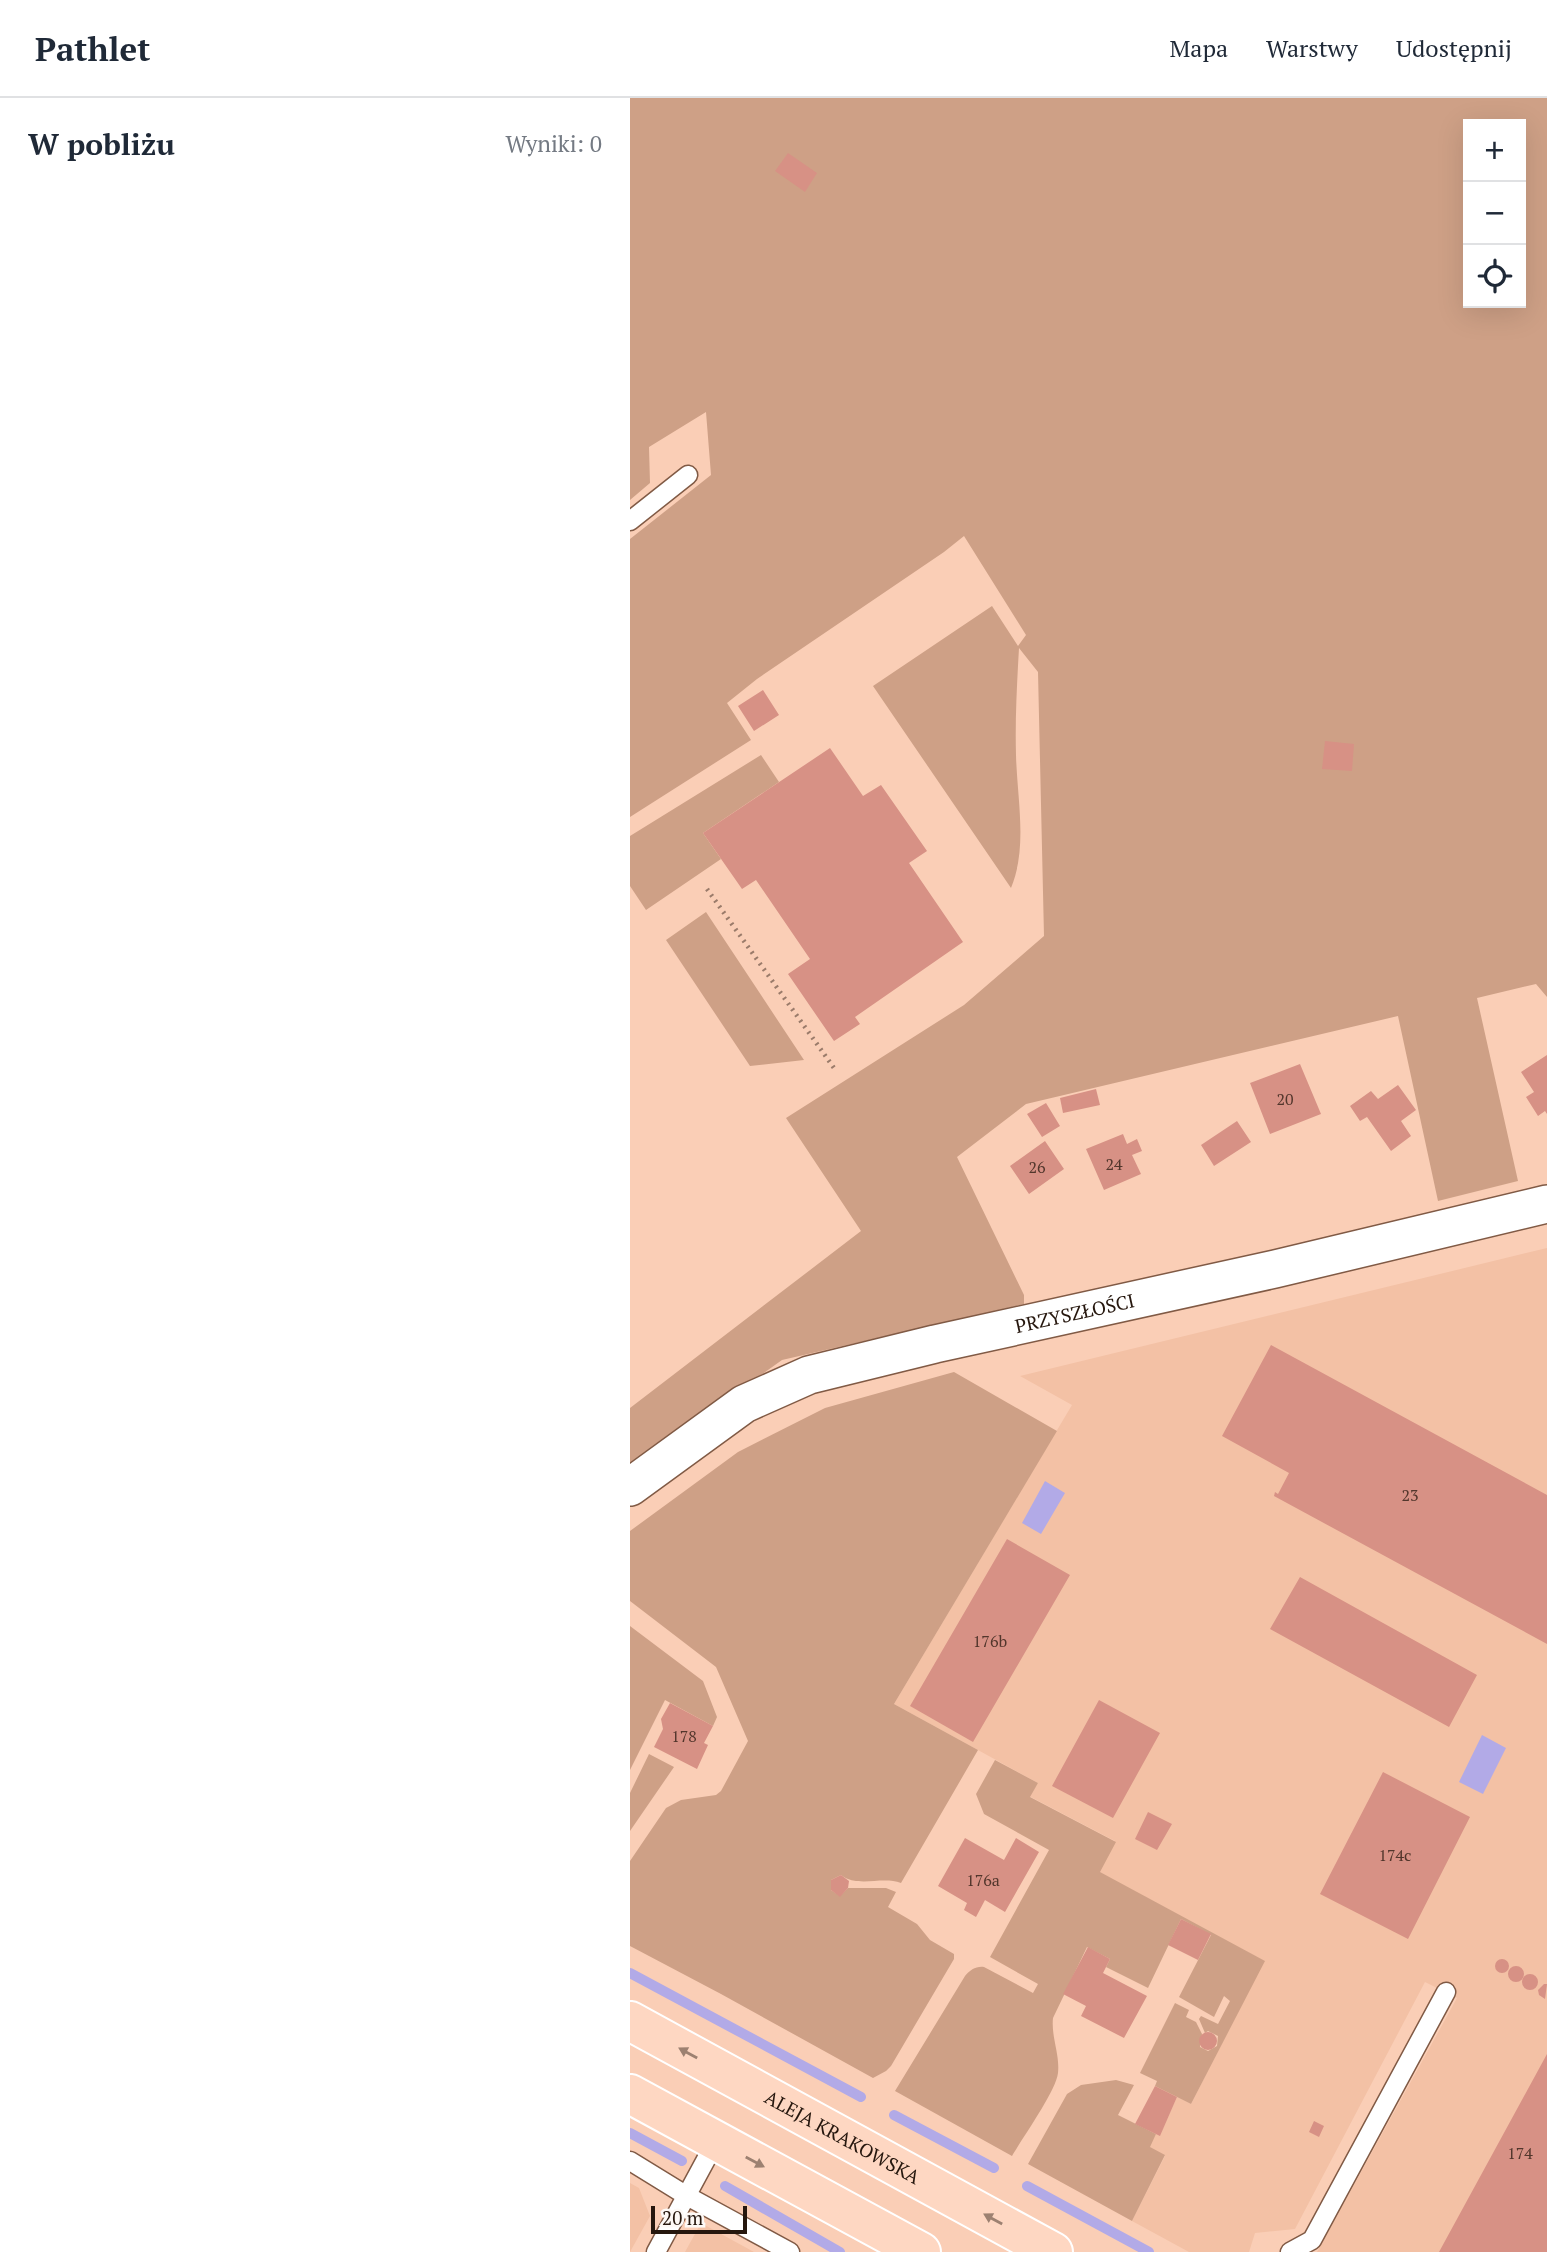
<!DOCTYPE html>
<html lang="pl">
<head>
<meta charset="utf-8">
<style>
  :root { --surface:#fff; --page:#f2f2f3; --text:#1f2937; --muted:#747a83; --line:#e0e1e3 }
  body { margin:0; font-family:"PT Serif",serif; background:var(--page); color:var(--text) }
  .controls { position:absolute; right:21px; top:21px; display:grid; overflow:hidden; border-radius:0px; box-shadow:0 7px 28px #0002 }
  .controls button { width:63px; height:63px; display:grid; place-items:center; padding:0; border:0; border-bottom:2px solid var(--line); background:var(--surface); color:var(--text); font:35px sans-serif }
  .scale { position:absolute; left:21px; bottom:18px; width:96px; box-sizing:border-box; padding-left:7px; border:4px solid #26170e; border-top:0; font-size:19px; line-height:24px; white-space:nowrap; color:#26170e; -webkit-text-stroke:5px #fdf9f6; paint-order:stroke }
  .list { margin:0; padding:0; list-style:none }
  h2 { display:flex; justify-content:space-between; align-items:center; height:91px; margin:0; padding:0 28px; font-size:30px }
  h2 small { font-size:23px; font-weight:400; color:var(--muted) }
  .icon { flex:none; width:38px; height:38px; fill:none; stroke:currentColor; stroke-width:2; stroke-linecap:round; stroke-linejoin:round }
  .map { position:relative; flex:none; width:917px; height:2154px; overflow:hidden }
  header { display:flex; align-items:center; gap:42px; box-sizing:border-box; height:98px; padding:0 35px; background:var(--surface); border-bottom:2px solid var(--line) }
  header strong { font-size:33px }
  nav { display:flex; gap:38px; margin-inline-start:auto; font-size:24px }
  main { display:flex }
  aside { flex:1; background:var(--surface) }
  .map>svg:first-child { display:block }
  .built { fill:#f3c1a5 }
  .green { fill:#cea086; fill-rule:evenodd }
  .water { fill:#b2aae7 }
  .lines { fill:none; stroke-linecap:round; stroke-linejoin:round }
  .stream { stroke:#b2aae7; stroke-width:10 }
  .building { fill:#d79185 }
  .lane-casing { stroke:#805a45; stroke-width:21 }
  .street-casing { stroke:#805a45; stroke-width:40 }
  .primary-casing { stroke:#fff; stroke-width:42 }
  .path { stroke:#9a7b6a; stroke-width:4.5; stroke-dasharray:2 5; stroke-linecap:butt }
  .lane { stroke:#fff; stroke-width:18 }
  .street { stroke:#fff; stroke-width:37 }
  .primary { stroke:#fed7c2; stroke-width:38 }
  .oneway { fill:#9d8171 }
  .labels { text-anchor:middle; stroke-width:5; stroke-linejoin:round; paint-order:stroke }
  .number-label { font-size:16px; fill:#52362c }
  .street-label { font-size:19px; fill:#26170e; stroke:#fdf9f6 }
</style>
</head>
<body>
<header>
<strong>Pathlet</strong>
<nav><a>Mapa</a><a>Warstwy</a><a>Udostępnij</a></nav>
</header>
<main>
<aside>
<h2>W pobliżu<small>Wyniki: 0</small></h2>
<ul class="list">
</ul>
</aside>
<div class="map">
<svg width="917" height="2154" viewBox="0 0 917 2154">
  <rect width="100%" height="100%" fill="#faceb6"/>
  <!-- built -->
  <path class="built" d="M 917,1150 L 917,2154 L 687,2154 L 827,1900 L 795,1884 L 665,2131 L 625,2135 L 619,2154 L 559,2154 L 502,2123 L 535,2058 L 519,2049 L 526,2036 L 530,2037 L 547,1999 L 561,2006 L 634,1863 L 469,1774 L 485,1743 L 399,1698 L 408,1685 L 264,1606 L 442,1307 L 390,1278 Z
    M 0,2085 L 9,2090 L 20,2118 L 0,2154 Z
    M 71,2125 L 124,2154 L 55,2154 Z"/>
  <!-- green -->
  <path class="green" d="M 0,0 L 917,0 L 917,899 L 906,886 L 847,900 L 888,1083 L 808,1103 L 768,918 L 396,1006 L 327,1059 L 394,1197 L 394,1206 L 152,1262 L 0,1371 L 0,1310 L 231,1133 L 156,1020 L 334,907 L 414,838 L 408,574 L 389,550 C 387,585 385,622 386,657 C 387,700 398,749 381,790 L 243,588 L 362,508 L 388,548 L 396,537 L 334,438 L 314,454 L 127,581 L 97,605 L 121,642 L 0,719 L 0,441 L 81,377 L 76,314 L 19,349 L 20,385 L 0,402 ZM 838,26 L 891,26 L 891,205 L 838,205 Z
    M 131,657 L 149,684 L 73,735 L 91,761 L 16,812 L 0,788 L 0,738 Z
    M 76,814 L 174,962 L 120,968 L 36,842 Z
    M 324,1274 L 427,1333 L 264,1606 L 348,1652 L 271,1785 C 252,1778 227,1790 211,1777 L 201,1782 L 201,1792 L 210,1798 L 218,1790 L 256,1790 L 266,1794 L 258,1809 L 287,1826 L 300,1842 L 324,1856 L 324,1861 L 261,1968 L 256,1973 L 243,1980 L 91,1896 L 0,1848 L 0,1763 L 36,1710 L 51,1702 L 86,1697 L 91,1693 L 118,1643 L 86,1569 L 0,1503 L 0,1433 L 108,1354 L 195,1310 Z
    M 0,1528 L 73,1583 L 87,1619 L 83,1628 L 35,1602 L 0,1672 Z
    M 19,1656 L 44,1669 L 0,1733 L 0,1695 Z
    M 365,1662 L 408,1685 L 400,1699 L 486,1744 L 470,1774 L 635,1863 L 561,2006 L 525,1988 L 527,1983 L 510,1975 L 545,1905 L 559,1912 L 556,1919 L 566,1924 L 572,1936 L 570,1949 L 578,1953 L 587,1948 L 588,1938 L 578,1933 L 575,1935 L 569,1921 L 571,1918 L 588,1926 L 600,1903 L 594,1898 L 584,1919 L 549,1899 L 581,1837 L 551,1821 L 518,1890 L 476,1869 L 480,1861 L 457,1849 L 423,1920 C 421,1939 430,1956 428,1975 C 426,1993 393,2039 382,2058 L 265,1993 L 335,1878 C 340,1872 346,1868 354,1869 L 403,1895 L 408,1886 L 360,1859 L 419,1752 L 354,1716 L 346,1696 Z
    M 486,1982 L 504,1987 L 488,2017 L 526,2036 L 520,2049 L 535,2057 L 502,2123 L 398,2066 L 437,1996 L 451,1987 Z"/>
  <!-- water -->
  <path class="water" d="M 415,1383 L 435,1395 L 411,1436 L 392,1425 Z
    M 852,1637 L 876,1650 L 853,1696 L 829,1684 Z"/>
  <g class="lines">
    <!-- stream -->
    <path class="stream" d="M 0,1875 L 231,1999
      M 264,2017 L 364,2070
      M 0,2035 L 52,2063
      M 95,2088 L 210,2154
      M 397,2088 L 519,2154"/>
  </g>
  <!-- building -->
  <path class="building" d="M 158,55 L 187,75 L 175,94 L 145,73 Z
    M 133,592 L 149,617 L 124,633 L 108,608 Z
    M 695,643 L 724,646 L 722,673 L 692,671 Z
    M 200,650 L 233,698 L 251,687 L 297,753 L 279,765 L 333,844 L 225,919 L 230,926 L 204,943 L 158,876 L 180,861 L 126,782 L 112,791 L 73,735 Z
    M 917,957 L 917,1016 L 915,1013 L 908,1018 L 896,999 L 904,994 L 891,974 Z
    M 670,966 L 691,1016 L 640,1036 L 620,985 Z
    M 768,987 L 786,1012 L 771,1023 L 781,1038 L 761,1053 L 737,1019 L 730,1023 L 720,1008 L 741,993 L 748,1001 Z
    M 466,991 L 470,1007 L 433,1015 L 430,1000 Z
    M 416,1005 L 430,1028 L 412,1039 L 397,1016 Z
    M 607,1023 L 621,1044 L 584,1068 L 571,1047 Z
    M 493,1036 L 497,1046 L 507,1041 L 512,1053 L 502,1057 L 511,1076 L 474,1092 L 456,1051 Z
    M 415,1043 L 434,1071 L 399,1096 L 380,1068 Z
    M 641,1247 L 917,1397 L 917,1546 L 644,1398 L 645,1394 L 648,1396 L 659,1375 L 592,1338 Z
    M 377,1441 L 440,1477 L 343,1644 L 280,1608 Z
    M 670,1479 L 847,1577 L 819,1629 L 640,1531 Z
    M 469,1602 L 530,1635 L 483,1720 L 422,1688 Z
    M 40,1605 L 83,1628 L 74,1645 L 78,1647 L 67,1671 L 24,1649 L 33,1631 L 31,1621 Z
    M 753,1674 L 840,1719 L 778,1841 L 690,1796 Z
    M 518,1714 L 542,1726 L 527,1752 L 505,1741 Z
    M 335,1740 L 374,1762 L 386,1740 L 409,1754 L 375,1814 L 355,1802 L 346,1819 L 334,1812 L 337,1805 L 308,1788 Z
    M 211,1777 L 219,1783 L 218,1790 L 210,1799 L 201,1792 L 201,1782 Z
    M 551,1821 L 581,1836 L 568,1862 L 538,1847 Z
    M 458,1849 L 480,1861 L 473,1875 L 517,1898 L 494,1940 L 451,1918 L 456,1908 L 433,1896 Z
    M865 1868a7 7 0 1 1 14 0a7 7 0 1 1-14 0Z
    M878 1876a8 8 0 1 1 16 0a8 8 0 1 1-16 0Z
    M892 1884a8 8 0 1 1 16 0a8 8 0 1 1-16 0Z
    M 914,1886 L 917,1886 L 915,1901 L 909,1897 L 908,1892 Z
    M569 1943a9 9 0 1 1 18 0a9 9 0 1 1-18 0Z
    M 917,1956 L 917,2154 L 809,2154 Z
    M 525,1988 L 547,1999 L 530,2038 L 505,2026 Z
    M 684,2023 L 694,2028 L 689,2039 L 679,2034 Z"/>
  <g class="lines">
    <defs>
      <path id="lane" d="M 0,423 L 58,377
        M 0,2063 L 57,2098 L 160,2154
        M 26,2154 L 86,2043
        M 660,2154 L 682,2142 L 816,1894"/>
      <g id="street">
        <path id="s1" d="M 0,1389 L 114,1306 L 179,1277 L 305,1246 L 645,1171 L 917,1106"/>
      </g>
      <g id="primary">
        <path id="s2" d="M 0,1923 L 423,2154"/>
        <path d="M 0,1996 L 291,2154"/>
      </g>
    </defs>
    <!-- lane casing -->
    <use href="#lane" class="lane-casing"/>
    <!-- street casing -->
    <use href="#street" class="street-casing"/>
    <!-- primary casing -->
    <use href="#primary" class="primary-casing"/>
    <!-- path -->
    <path class="path" d="M 77,791 L 204,970"/>
    <!-- lane -->
    <use href="#lane" class="lane"/>
    <!-- street -->
    <use href="#street" class="street"/>
    <!-- primary -->
    <use href="#primary" class="primary"/>
  </g>
  <!-- one-way arrows -->
  <defs><path id="oneway-solid" d="M-6-.8H1V-3.2L6.5 0L1 3.2V.8H-6Z" transform="scale(1.75)"/></defs>
  <g class="oneway">
    <use href="#oneway-solid" transform="translate(58 1955) rotate(-151)"/>
    <use href="#oneway-solid" transform="translate(125 2064) rotate(28)"/>
    <use href="#oneway-solid" transform="translate(363 2121) rotate(-151)"/>
  </g>
  <g class="labels">
    <!-- number labels -->
    <g class="number-label">
      <text x="655" y="1007">20</text>
      <text x="484" y="1072">24</text>
      <text x="407" y="1075">26</text>
      <text x="780" y="1403">23</text>
      <text x="360" y="1549">176b</text>
      <text x="54" y="1644">178</text>
      <text x="765" y="1763">174c</text>
      <text x="353" y="1788">176a</text>
      <text x="890" y="2061">174</text>
    </g>
    <!-- street labels -->
    <g class="street-label">
      <text dy="7" stroke="none"><textPath href="#s1" startOffset="485">PRZYSZŁOŚCI</textPath></text>
      <text dy="7" stroke="none"><textPath href="#s2" startOffset="242">ALEJA KRAKOWSKA</textPath></text>
    </g>
  </g>
</svg>
<div class="controls">
<button>+</button>
<button>−</button>
<button><svg class="icon" aria-label="locate" viewBox="0 0 24 24"><circle cx="12" cy="12" r="6"/><path d="M12 2v4M12 18v4M2 12h4M18 12h4"/></svg></button>
</div>
<div class="scale">20 m</div>
</div>
</main>
</body>
</html>
